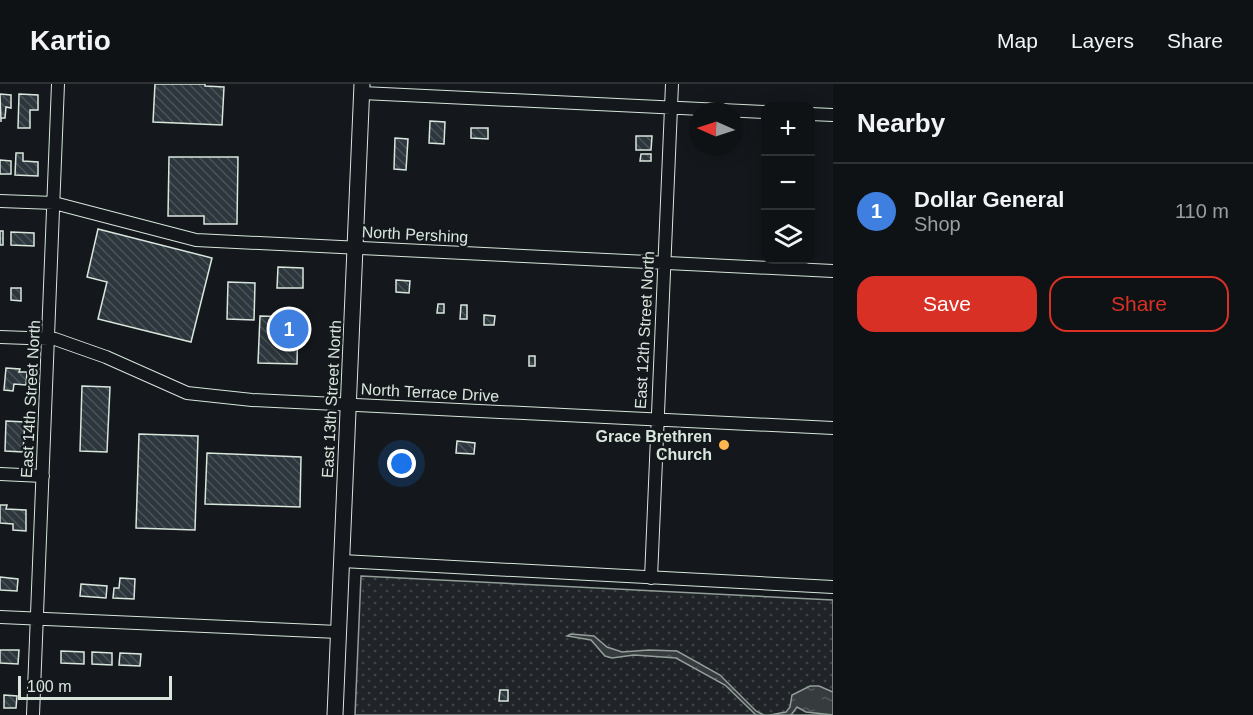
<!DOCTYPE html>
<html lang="en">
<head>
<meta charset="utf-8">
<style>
  :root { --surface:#0f1215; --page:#1d2022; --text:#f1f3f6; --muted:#9b9ea0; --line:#2f3234; --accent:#d93025 }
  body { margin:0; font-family:Arial,sans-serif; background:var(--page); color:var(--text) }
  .controls { position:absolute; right:18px; top:18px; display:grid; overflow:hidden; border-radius:12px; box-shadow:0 3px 15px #0003 }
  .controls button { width:54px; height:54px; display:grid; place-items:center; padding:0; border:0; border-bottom:2px solid var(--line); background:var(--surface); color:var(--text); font:30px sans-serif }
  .compass { position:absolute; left:689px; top:18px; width:54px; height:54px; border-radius:50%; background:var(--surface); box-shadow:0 3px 15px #0003; rotate:273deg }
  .scale { position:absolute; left:18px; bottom:15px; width:154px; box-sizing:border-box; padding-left:6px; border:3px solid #d8e6dc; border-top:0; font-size:16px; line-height:21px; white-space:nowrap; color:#d8e6dc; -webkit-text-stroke:4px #14181c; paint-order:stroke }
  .you { position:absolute; left:402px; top:380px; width:21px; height:21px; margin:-15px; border:4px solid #fff; border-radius:50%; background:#1a73e8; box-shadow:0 0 0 9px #1a73e833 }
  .badge { display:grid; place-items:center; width:39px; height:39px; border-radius:50%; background:var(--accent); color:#fff; font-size:20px; font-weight:700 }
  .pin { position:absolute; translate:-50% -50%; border:3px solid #fff; box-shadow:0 2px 6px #0006 }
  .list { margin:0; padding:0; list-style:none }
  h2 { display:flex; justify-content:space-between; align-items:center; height:78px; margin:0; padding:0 24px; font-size:26px }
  h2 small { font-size:20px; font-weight:400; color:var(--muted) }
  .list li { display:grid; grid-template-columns:39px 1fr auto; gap:18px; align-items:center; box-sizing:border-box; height:96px; padding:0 24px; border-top:2px solid var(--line) }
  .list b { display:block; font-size:22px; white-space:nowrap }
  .list p { margin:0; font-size:20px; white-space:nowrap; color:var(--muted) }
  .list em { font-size:20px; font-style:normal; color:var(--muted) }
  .actions { display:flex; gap:12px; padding:18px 24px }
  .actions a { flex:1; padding:14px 0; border:2px solid var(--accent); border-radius:18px; text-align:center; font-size:21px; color:var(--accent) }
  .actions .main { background:var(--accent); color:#fff }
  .icon { flex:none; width:33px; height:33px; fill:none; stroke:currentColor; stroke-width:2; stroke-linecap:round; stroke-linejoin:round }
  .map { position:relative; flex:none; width:833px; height:631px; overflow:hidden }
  header { display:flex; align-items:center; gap:36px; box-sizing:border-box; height:84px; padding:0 30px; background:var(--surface); border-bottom:2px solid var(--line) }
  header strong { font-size:28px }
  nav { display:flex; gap:33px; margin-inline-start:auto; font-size:21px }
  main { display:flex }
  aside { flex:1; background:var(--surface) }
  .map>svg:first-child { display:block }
  .grass { fill:url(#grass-dots); stroke:#939e99; stroke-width:1.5 }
  .water { fill:url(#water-ripples); stroke:#939e99; stroke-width:1.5 }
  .building { fill:url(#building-back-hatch); stroke:#d8e6dc; stroke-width:1.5 }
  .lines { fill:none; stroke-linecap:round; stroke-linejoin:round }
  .minor-casing { stroke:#d8e6dc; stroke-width:14 }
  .major-casing { stroke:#d8e6dc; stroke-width:17 }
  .minor { stroke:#14181c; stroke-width:12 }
  .major { stroke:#14181c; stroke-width:15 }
  .poi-dot { fill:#ffb74d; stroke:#14181c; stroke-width:2 }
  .labels { text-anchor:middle; stroke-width:4.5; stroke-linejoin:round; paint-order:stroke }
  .street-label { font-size:16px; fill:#d8e6dc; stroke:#14181c }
  .poi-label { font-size:16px; font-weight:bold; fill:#d8e6dc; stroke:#14181c; text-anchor:end }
</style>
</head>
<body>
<header>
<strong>Kartio</strong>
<nav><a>Map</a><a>Layers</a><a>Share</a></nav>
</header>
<main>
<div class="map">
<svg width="833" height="631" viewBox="0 0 833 631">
  <defs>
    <pattern id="grass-dots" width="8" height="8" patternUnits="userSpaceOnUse" patternTransform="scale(1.5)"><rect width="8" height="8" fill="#202428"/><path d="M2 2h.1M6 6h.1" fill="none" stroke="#404447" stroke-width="1.8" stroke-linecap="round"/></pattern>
    <pattern id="water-ripples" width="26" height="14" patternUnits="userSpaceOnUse" patternTransform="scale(1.5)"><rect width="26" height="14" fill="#363b3e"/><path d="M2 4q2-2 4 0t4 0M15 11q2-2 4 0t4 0" fill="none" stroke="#525759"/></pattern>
    <pattern id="building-back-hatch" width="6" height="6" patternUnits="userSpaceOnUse" patternTransform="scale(1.5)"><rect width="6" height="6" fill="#2c363c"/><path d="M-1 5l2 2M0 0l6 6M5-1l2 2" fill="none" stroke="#4a5358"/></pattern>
  </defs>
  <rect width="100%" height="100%" fill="#14181c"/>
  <!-- grass -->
  <path class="grass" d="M 361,492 L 833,516 L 833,631 L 355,631 Z"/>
  <!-- water -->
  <path class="water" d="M 571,550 L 594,552 L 607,563 L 622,568 L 649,566 L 677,567 L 720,591 L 756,627 L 764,631 L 756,631 L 725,601 L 676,574 L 634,571 L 612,574 L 605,572 L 591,556 L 567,552 Z
    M 810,602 L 819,602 L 833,608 L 833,631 L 806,628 L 797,623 L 791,631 L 770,631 L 786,628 L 790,623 L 792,611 Z"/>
  <!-- building -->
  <path class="building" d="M 155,0 L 205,0 L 205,2 L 224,3 L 222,41 L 153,38 Z
    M 0,10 L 11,11 L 11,24 L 6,23 L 5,34 L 1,34 L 1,38 Z
    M 19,10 L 38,11 L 38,26 L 30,26 L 30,44 L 18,44 Z
    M 430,37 L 445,38 L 444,60 L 429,59 Z
    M 471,44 L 488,44 L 488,55 L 471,54 Z
    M 636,52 L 652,52 L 651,66 L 636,66 Z
    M 395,54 L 408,55 L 406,86 L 394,85 Z
    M 16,69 L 23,69 L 23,77 L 38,78 L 38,92 L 15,91 Z
    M 641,70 L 651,70 L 651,77 L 640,77 Z
    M 169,73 L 238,73 L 237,140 L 204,140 L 204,132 L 168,132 Z
    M 0,76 L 11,77 L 11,90 L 0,90 Z
    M 98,145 L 212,174 L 191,258 L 98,235 L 107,198 L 87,193 Z
    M 0,147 L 3,147 L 3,161 L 0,161 Z
    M 11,148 L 34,149 L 34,162 L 11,161 Z
    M 278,183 L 303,184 L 303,204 L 277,204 Z
    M 396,196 L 410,197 L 409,209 L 396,208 Z
    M 228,198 L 255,199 L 254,236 L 227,235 Z
    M 11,204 L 21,204 L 21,217 L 11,216 Z
    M 438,220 L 444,220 L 444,229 L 437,229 Z
    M 461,221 L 467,221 L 467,235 L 460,235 Z
    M 484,231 L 495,232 L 494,241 L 484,241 Z
    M 260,232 L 298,233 L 297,280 L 258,279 Z
    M 529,272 L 535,272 L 535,282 L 529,282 Z
    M 6,284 L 20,285 L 19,288 L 27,288 L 26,301 L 14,300 L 13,307 L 4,306 Z
    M 82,302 L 110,303 L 107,368 L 80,367 Z
    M 6,337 L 25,338 L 23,368 L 5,367 Z
    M 139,350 L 198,352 L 195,446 L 136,444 Z
    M 457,357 L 475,359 L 474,370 L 456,369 Z
    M 207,369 L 301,373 L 300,423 L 205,420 Z
    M 0,421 L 7,421 L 6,425 L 26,426 L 26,447 L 13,446 L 13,440 L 0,439 Z
    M 0,493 L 18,495 L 17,507 L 0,506 Z
    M 120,494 L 135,495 L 134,515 L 113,514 L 114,504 L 119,504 Z
    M 81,500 L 107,502 L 106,514 L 80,512 Z
    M 0,566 L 19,566 L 18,580 L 0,579 Z
    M 61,567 L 84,568 L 84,580 L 61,579 Z
    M 92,568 L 112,569 L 112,581 L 92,580 Z
    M 120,569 L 141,570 L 140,582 L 119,581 Z
    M 500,606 L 508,606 L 508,617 L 499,617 Z
    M 4,611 L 17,612 L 16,624 L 4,624 Z"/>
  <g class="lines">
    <defs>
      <path id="minor" d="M 362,9 L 766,28
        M 810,30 L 833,31
        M 0,117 L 54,119 L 196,156 L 833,187
        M 0,253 L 55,255 L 106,273 L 187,309 L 252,316 L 833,344
        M 0,390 L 43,392
        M 342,477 L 833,503
        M 651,494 L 672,0
        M 0,533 L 338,548
        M 33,631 L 58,0"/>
      <path id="major" d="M 335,631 L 362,0"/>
    </defs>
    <!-- minor casing -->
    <use href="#minor" class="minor-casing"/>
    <!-- major casing -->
    <use href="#major" class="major-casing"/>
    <!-- minor -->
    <use href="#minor" class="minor"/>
    <!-- major -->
    <use href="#major" class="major"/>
  </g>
  <!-- markers -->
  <circle class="poi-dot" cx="724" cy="361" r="6"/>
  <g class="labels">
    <!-- street labels -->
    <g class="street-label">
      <text transform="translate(415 150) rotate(3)" y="6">North Pershing</text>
      <text transform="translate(644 246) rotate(-87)" y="6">East 12th Street North</text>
      <text transform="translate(430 308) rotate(3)" y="6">North Terrace Drive</text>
      <text transform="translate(30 315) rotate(-87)" y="6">East 14th Street North</text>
      <text transform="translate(331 315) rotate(-87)" y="6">East 13th Street North</text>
    </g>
    <!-- poi labels -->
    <g class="poi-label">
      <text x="712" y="358">Grace Brethren<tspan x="712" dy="18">Church</tspan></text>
    </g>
  </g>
</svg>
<div class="controls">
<button>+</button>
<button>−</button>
<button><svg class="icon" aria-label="layers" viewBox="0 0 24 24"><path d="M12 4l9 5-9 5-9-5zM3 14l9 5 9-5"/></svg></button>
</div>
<svg class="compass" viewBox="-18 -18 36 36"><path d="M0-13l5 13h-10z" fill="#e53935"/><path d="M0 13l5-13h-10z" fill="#9b9ea0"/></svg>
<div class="scale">100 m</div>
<div class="you"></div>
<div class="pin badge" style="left:289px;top:245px;background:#3f7fe0">1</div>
</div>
<aside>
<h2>Nearby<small></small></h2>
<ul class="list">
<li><span class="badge" style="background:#3f7fe0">1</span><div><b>Dollar General</b><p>Shop</p></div><em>110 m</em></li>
</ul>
<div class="actions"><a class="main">Save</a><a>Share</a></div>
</aside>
</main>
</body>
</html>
